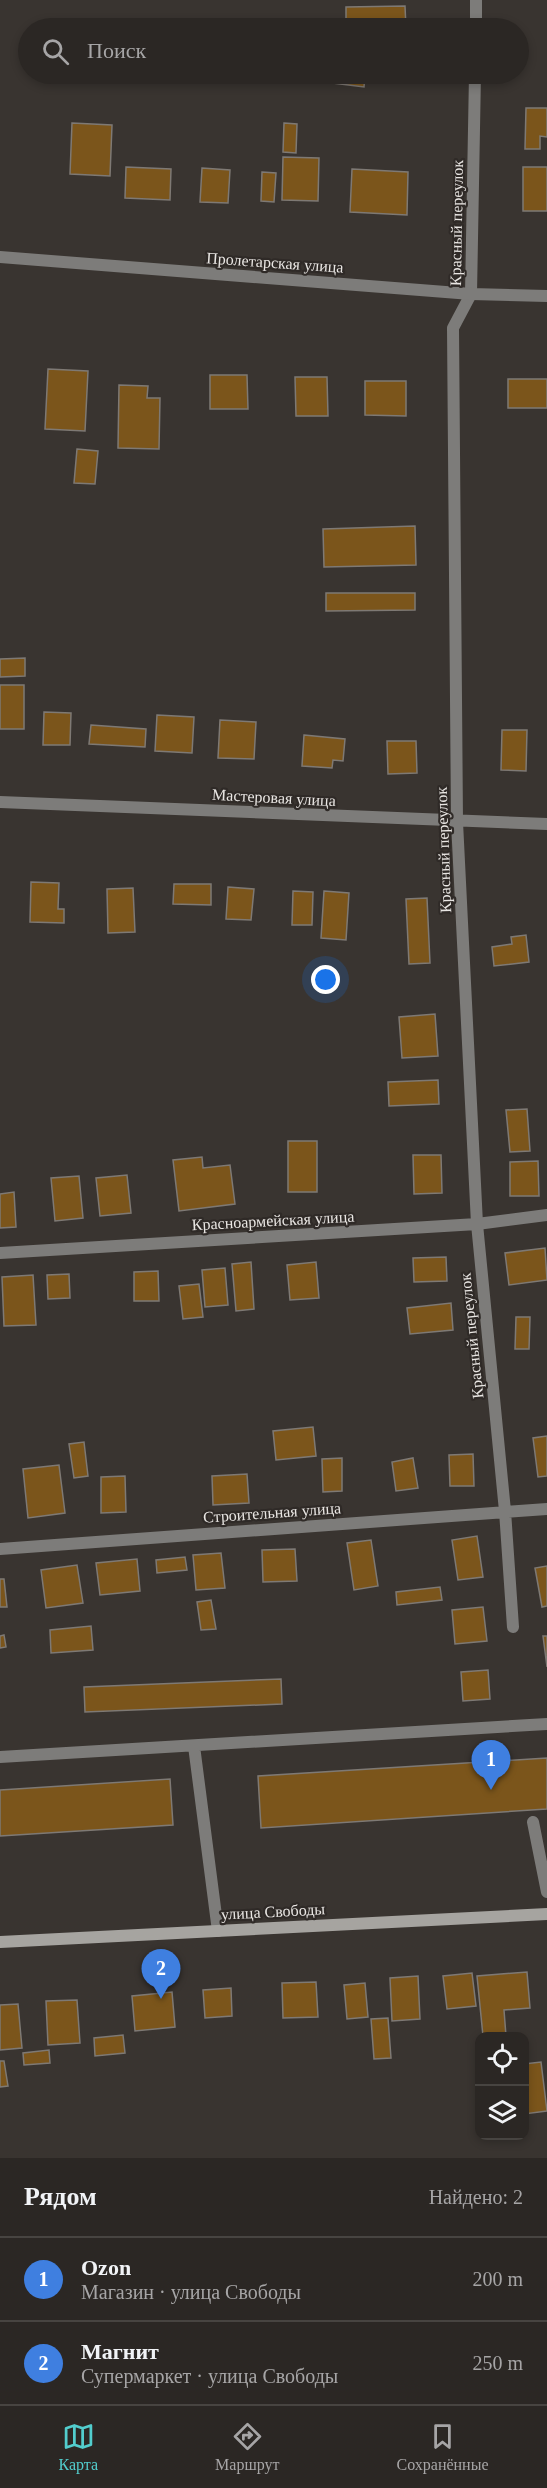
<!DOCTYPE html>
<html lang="ru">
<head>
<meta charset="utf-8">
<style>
  :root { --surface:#2b2724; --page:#373331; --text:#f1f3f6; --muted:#a6a5a6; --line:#474441; --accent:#52cdcd }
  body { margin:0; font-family:Georgia,serif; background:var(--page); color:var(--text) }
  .controls { position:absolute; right:18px; bottom:18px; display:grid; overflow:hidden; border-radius:12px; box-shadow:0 3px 9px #0003 }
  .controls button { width:54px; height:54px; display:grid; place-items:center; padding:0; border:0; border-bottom:2px solid var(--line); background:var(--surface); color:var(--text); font:30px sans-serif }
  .you { position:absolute; left:326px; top:980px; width:21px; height:21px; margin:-15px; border:4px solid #fff; border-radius:50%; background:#1a73e8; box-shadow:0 0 0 9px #1a73e833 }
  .badge { display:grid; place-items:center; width:39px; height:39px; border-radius:50%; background:var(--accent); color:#fff; font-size:20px; font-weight:700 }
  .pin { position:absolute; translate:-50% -50px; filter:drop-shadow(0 2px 3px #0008) }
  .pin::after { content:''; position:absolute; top:32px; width:21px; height:18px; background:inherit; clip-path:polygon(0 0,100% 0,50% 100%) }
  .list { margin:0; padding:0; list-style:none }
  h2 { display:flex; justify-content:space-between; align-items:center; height:78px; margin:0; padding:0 24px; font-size:26px }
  h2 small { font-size:20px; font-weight:400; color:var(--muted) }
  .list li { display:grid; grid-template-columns:39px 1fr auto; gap:18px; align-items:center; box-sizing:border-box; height:84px; padding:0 24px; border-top:2px solid var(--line) }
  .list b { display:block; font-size:22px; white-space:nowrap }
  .list p { margin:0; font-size:20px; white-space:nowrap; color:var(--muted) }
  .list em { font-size:20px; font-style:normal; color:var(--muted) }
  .icon { flex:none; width:33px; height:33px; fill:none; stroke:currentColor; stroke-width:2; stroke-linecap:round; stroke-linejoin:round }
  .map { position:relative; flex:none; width:547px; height:2158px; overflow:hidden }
  .search { position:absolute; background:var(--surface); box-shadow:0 3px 9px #0003; left:18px; right:18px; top:18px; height:66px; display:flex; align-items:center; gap:15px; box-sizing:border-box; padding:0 21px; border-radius:33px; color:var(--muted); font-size:22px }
  .sheet { height:246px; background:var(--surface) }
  nav { display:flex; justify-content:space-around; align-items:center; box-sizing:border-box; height:84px; border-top:2px solid var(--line); background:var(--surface); font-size:16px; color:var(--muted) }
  nav a { display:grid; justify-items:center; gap:3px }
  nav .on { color:var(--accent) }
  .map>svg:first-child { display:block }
  .building { fill:#7b551b; stroke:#7e7974; stroke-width:1.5 }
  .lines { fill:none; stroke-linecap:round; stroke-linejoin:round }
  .service { stroke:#7d7c7a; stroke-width:12 }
  .minor { stroke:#7d7c7a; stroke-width:12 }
  .tertiary { stroke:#7d7c7a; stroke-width:12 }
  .secondary { stroke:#a6a4a0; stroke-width:12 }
  .labels { text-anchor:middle; stroke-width:4.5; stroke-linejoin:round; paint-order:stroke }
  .street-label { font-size:16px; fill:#e9e6e3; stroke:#2f2a27 }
</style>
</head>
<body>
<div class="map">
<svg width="547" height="2158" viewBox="0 0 547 2158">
  <rect width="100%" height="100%" fill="#393430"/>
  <!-- building -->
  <path class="building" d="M 405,6 L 406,28 L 346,28 L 346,7 Z
    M 335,74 L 365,74 L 364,87 L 333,83 Z
    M 526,108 L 547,108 L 547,137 L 540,136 L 540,149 L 525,149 Z
    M 72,123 L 112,125 L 110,176 L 70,174 Z
    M 284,123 L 297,124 L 296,153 L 283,152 Z
    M 283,157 L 319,158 L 318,201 L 282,200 Z
    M 126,167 L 171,169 L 170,200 L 125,198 Z
    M 523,167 L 547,167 L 547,211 L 523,211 Z
    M 202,168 L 230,170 L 228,203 L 200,202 Z
    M 352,169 L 408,172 L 407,215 L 350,212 Z
    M 262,172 L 276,173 L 274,202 L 261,201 Z
    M 48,369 L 88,371 L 85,431 L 45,429 Z
    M 210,375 L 247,375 L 248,409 L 210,409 Z
    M 295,377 L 327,377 L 328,416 L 296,416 Z
    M 508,379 L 547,379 L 547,408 L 508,408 Z
    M 365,381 L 406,381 L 406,416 L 365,415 Z
    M 119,385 L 148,386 L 147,398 L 160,398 L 159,449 L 118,448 Z
    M 77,449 L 98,451 L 95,484 L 74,483 Z
    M 415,526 L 416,565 L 324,567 L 323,529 Z
    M 326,593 L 415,593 L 415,610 L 326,611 Z
    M 25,658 L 25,676 L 0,677 L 0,659 Z
    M 0,685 L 24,685 L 24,729 L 0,729 Z
    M 44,712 L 71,713 L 70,745 L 43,745 Z
    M 157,715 L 194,717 L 192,753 L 155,751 Z
    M 220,720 L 256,722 L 254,759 L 218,758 Z
    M 91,725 L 146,729 L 145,747 L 89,744 Z
    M 502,730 L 527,730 L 526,771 L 501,770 Z
    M 304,735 L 345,739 L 343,761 L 333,760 L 332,768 L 302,766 Z
    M 387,741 L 416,741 L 417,773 L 388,774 Z
    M 31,882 L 59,883 L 58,909 L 64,909 L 64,923 L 30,922 Z
    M 174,884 L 211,884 L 211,905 L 173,904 Z
    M 228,887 L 254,889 L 251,920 L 226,919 Z
    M 133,888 L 135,932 L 108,933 L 107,889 Z
    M 293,891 L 313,892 L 312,925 L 292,925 Z
    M 324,891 L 349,893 L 346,940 L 321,938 Z
    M 427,898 L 430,963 L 409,964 L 406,899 Z
    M 526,935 L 529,962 L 494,966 L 492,947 L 512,944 L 511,937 Z
    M 435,1014 L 438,1056 L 402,1058 L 399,1017 Z
    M 438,1080 L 439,1104 L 389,1106 L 388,1082 Z
    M 527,1109 L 530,1151 L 510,1152 L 506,1110 Z
    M 288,1141 L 317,1141 L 317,1192 L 288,1192 Z
    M 413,1155 L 441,1155 L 442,1193 L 414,1194 Z
    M 202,1157 L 203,1168 L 230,1165 L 235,1204 L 179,1211 L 173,1160 Z
    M 538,1161 L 539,1196 L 510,1196 L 510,1162 Z
    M 127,1175 L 131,1213 L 100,1216 L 96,1178 Z
    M 79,1176 L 83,1218 L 55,1221 L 51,1178 Z
    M 14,1192 L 16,1227 L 0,1228 L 0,1194 Z
    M 545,1248 L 547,1280 L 509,1285 L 505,1253 Z
    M 446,1257 L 447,1281 L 414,1282 L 413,1258 Z
    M 251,1262 L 254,1309 L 236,1311 L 232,1264 Z
    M 316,1262 L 319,1298 L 290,1300 L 287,1265 Z
    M 225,1268 L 228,1305 L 205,1307 L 202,1270 Z
    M 158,1271 L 159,1301 L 134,1301 L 134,1272 Z
    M 69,1274 L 70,1298 L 48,1299 L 47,1275 Z
    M 33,1275 L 36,1325 L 4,1326 L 2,1277 Z
    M 199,1284 L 203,1317 L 183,1319 L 179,1286 Z
    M 451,1303 L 453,1330 L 410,1334 L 407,1308 Z
    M 516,1317 L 530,1317 L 529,1349 L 515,1349 Z
    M 313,1427 L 316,1456 L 276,1460 L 273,1431 Z
    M 547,1436 L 547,1476 L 538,1477 L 533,1438 Z
    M 84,1442 L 88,1476 L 74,1478 L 69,1444 Z
    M 473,1454 L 474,1486 L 450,1486 L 449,1455 Z
    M 342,1458 L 342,1491 L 323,1492 L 322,1459 Z
    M 413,1458 L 418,1488 L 396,1491 L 392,1462 Z
    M 59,1465 L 65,1513 L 28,1518 L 23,1469 Z
    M 247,1474 L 249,1503 L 213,1505 L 212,1476 Z
    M 125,1476 L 126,1512 L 101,1513 L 101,1477 Z
    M 477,1536 L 483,1577 L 458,1580 L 452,1540 Z
    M 371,1540 L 378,1586 L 354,1590 L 347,1543 Z
    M 295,1549 L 297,1581 L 263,1582 L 262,1550 Z
    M 221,1553 L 225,1588 L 196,1590 L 193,1555 Z
    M 185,1557 L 187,1570 L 157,1573 L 156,1560 Z
    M 137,1559 L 140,1591 L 100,1595 L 96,1563 Z
    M 77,1565 L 83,1603 L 46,1608 L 41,1570 Z
    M 547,1566 L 547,1606 L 542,1607 L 535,1568 Z
    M 0,1579 L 4,1579 L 7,1607 L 0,1607 Z
    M 440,1587 L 442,1600 L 397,1605 L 396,1592 Z
    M 211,1600 L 216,1629 L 201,1630 L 197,1602 Z
    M 483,1607 L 487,1641 L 455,1644 L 452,1610 Z
    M 91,1626 L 93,1650 L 51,1653 L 50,1630 Z
    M 4,1635 L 6,1647 L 0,1648 L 0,1636 Z
    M 543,1636 L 547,1636 L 547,1667 Z
    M 488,1670 L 490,1699 L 463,1701 L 461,1672 Z
    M 281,1679 L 282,1704 L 85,1712 L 84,1687 Z
    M 547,1758 L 547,1809 L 261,1828 L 258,1776 Z
    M 170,1779 L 173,1825 L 0,1836 L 0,1790 Z
    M 527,1972 L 530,2008 L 504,2010 L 506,2036 L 483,2036 L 477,1976 Z
    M 472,1973 L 476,2006 L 447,2009 L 443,1976 Z
    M 418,1976 L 420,2019 L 392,2021 L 390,1978 Z
    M 316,1982 L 318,2017 L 283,2018 L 282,1983 Z
    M 365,1983 L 368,2017 L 347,2019 L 344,1985 Z
    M 231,1988 L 232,2016 L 205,2018 L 203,1990 Z
    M 172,1992 L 175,2027 L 135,2031 L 132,1996 Z
    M 77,2000 L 80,2043 L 48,2045 L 46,2001 Z
    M 18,2004 L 22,2048 L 0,2050 L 0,2005 Z
    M 388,2018 L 391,2058 L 374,2059 L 371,2019 Z
    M 123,2035 L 125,2053 L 95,2056 L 94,2038 Z
    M 49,2050 L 50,2063 L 24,2065 L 23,2053 Z
    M 0,2061 L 4,2061 L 8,2086 L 0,2087 Z
    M 541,2062 L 547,2111 L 524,2114 L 524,2064 Z"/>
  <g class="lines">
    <!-- service -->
    <path class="service" d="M 194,1746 L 218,1931
      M 0,1757 L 547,1724
      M 533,1822 L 547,1892"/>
    <!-- minor -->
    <path class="minor" d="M 476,28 L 476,0
      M 475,74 L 471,294 L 453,328 L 457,822 L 477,1224 L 505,1511 L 513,1627
      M 0,802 L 547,824
      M 0,1253 L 477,1224 L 547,1215
      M 0,1549 L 547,1509"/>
    <!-- tertiary -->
    <path class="tertiary" d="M 0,257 L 471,294 L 547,296"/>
    <!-- secondary -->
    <path class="secondary" d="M 0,1942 L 547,1914"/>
  </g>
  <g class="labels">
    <!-- street labels -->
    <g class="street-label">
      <text transform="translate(456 223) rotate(-89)" y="6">Красный переулок</text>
      <text transform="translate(275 262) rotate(4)" y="6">Пролетарская улица</text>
      <text transform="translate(274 797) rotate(3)" y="6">Мастеровая улица</text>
      <text transform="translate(443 850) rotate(-92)" y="6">Красный переулок</text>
      <text transform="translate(273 1220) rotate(-3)" y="6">Красноармейская улица</text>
      <text transform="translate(471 1336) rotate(-96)" y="6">Красный переулок</text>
      <text transform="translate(272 1512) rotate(-4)" y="6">Строительная улица</text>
      <text transform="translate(273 1911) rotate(-3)" y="6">улица Свободы</text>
    </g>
  </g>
</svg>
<div class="controls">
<button><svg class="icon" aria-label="locate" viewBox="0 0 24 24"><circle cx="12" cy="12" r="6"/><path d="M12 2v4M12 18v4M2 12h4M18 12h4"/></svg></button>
<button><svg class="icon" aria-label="layers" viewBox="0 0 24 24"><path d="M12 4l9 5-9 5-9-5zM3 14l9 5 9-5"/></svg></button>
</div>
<div class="you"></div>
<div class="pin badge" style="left:491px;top:1790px;background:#3f7fe0">1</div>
<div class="pin badge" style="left:161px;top:1999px;background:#3f7fe0">2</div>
<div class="search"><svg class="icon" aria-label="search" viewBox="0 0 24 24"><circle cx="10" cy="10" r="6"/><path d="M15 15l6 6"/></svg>Поиск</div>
</div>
<section class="sheet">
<h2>Рядом<small>Найдено: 2</small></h2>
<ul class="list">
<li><span class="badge" style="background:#3f7fe0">1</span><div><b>Ozon</b><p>Магазин · улица Свободы</p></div><em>200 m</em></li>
<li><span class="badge" style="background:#3f7fe0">2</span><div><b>Магнит</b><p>Супермаркет · улица Свободы</p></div><em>250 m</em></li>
</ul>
</section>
<nav>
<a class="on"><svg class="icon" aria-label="map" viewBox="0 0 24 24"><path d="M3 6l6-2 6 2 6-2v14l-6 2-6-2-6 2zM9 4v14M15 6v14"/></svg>Карта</a>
<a><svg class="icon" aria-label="directions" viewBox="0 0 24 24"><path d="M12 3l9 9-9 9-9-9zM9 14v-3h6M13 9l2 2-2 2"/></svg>Маршрут</a>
<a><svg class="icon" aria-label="saved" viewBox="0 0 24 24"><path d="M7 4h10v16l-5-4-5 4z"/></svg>Сохранённые</a>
</nav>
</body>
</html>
